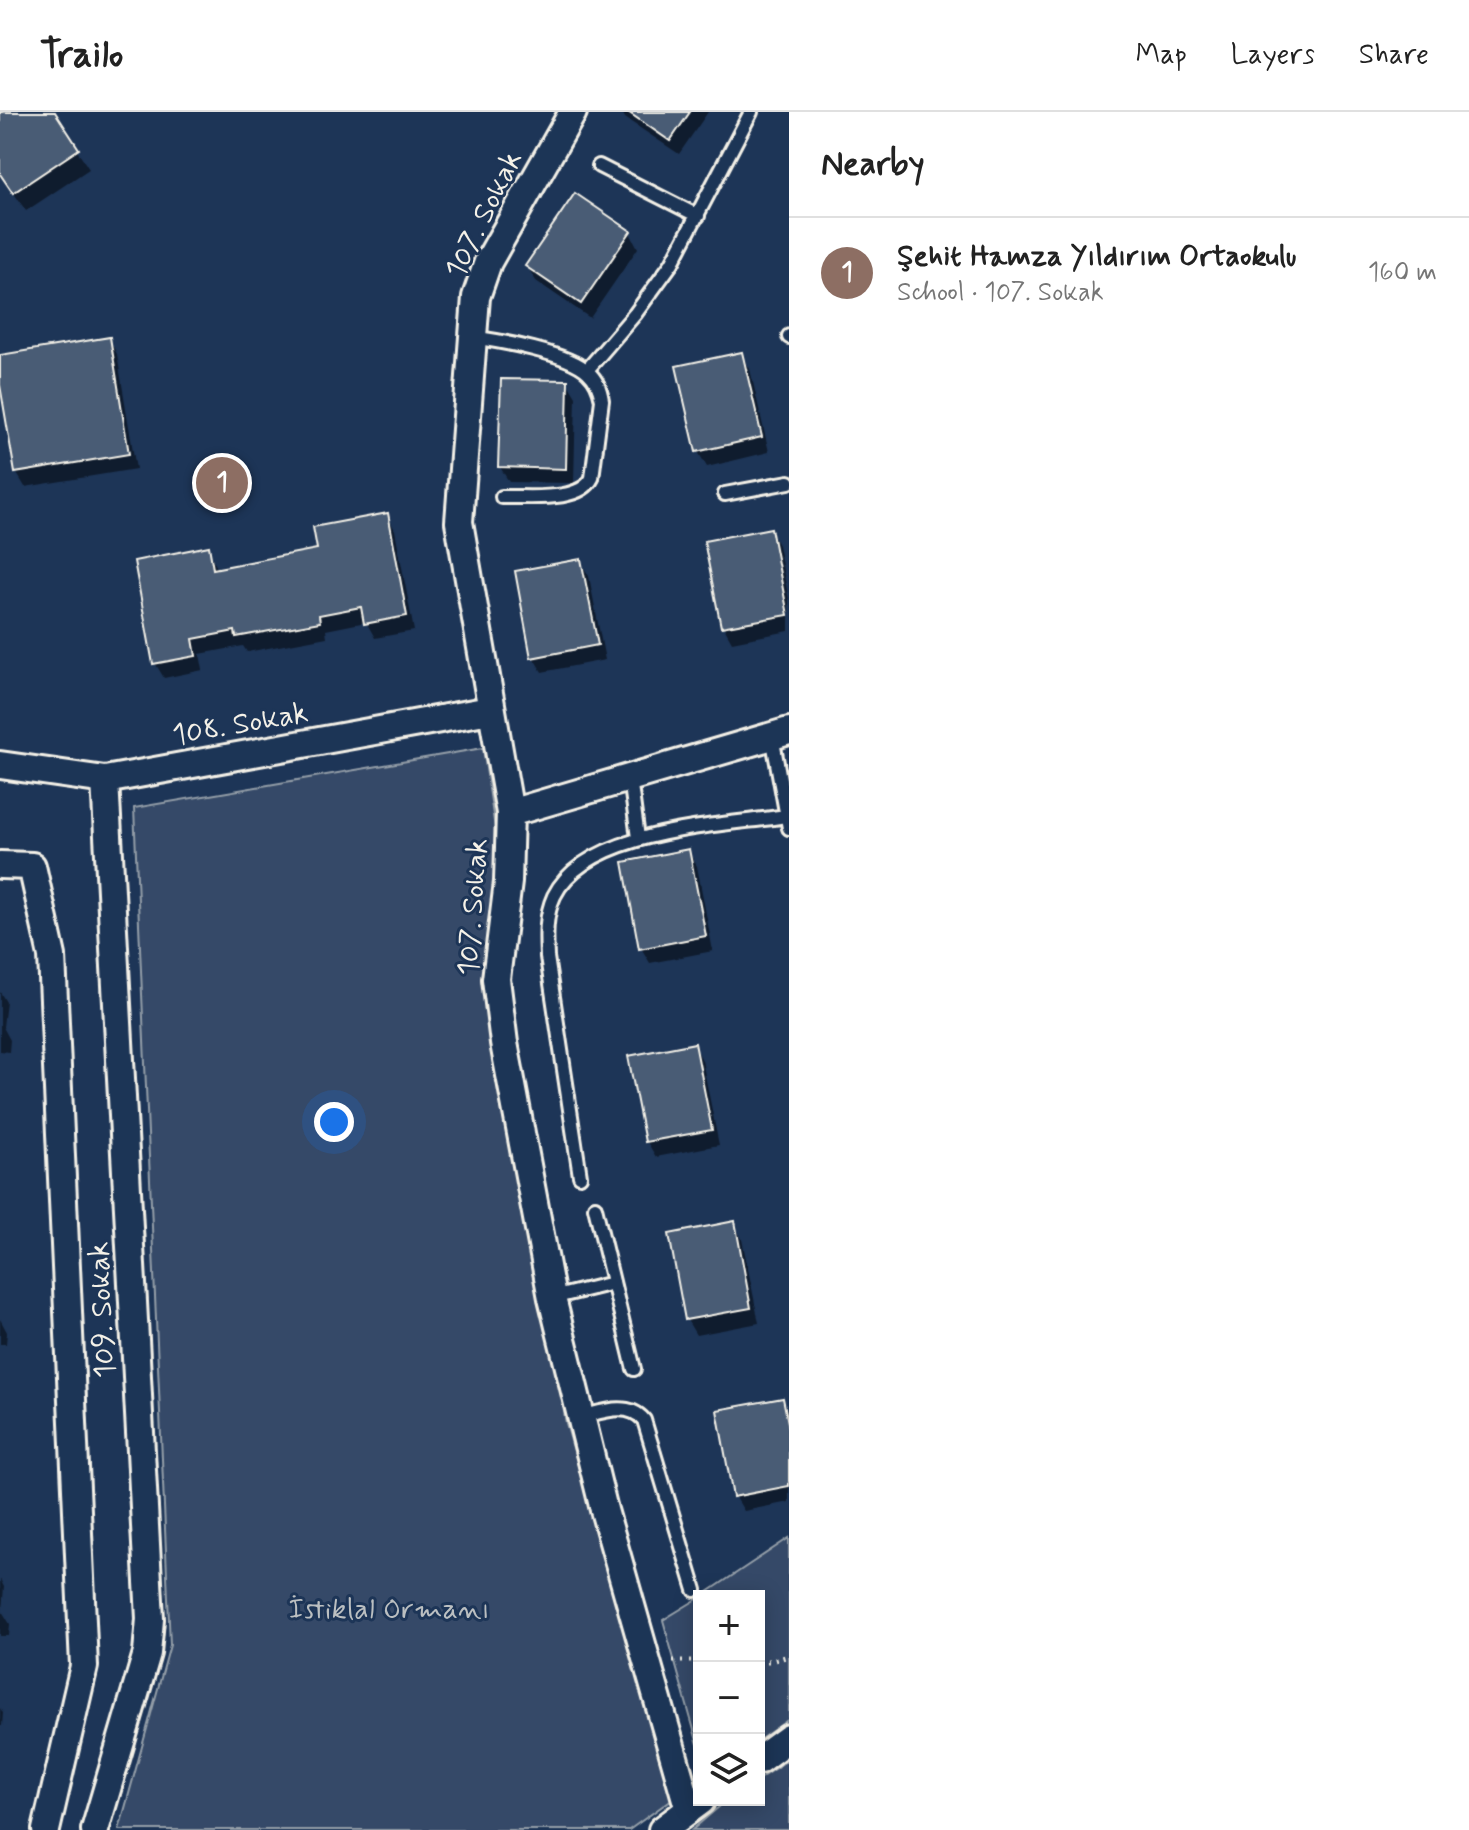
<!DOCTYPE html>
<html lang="en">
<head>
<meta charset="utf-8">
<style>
  :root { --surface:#fff; --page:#f2f2f2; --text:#222; --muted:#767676; --line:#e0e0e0; --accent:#85585c }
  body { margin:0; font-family:Mynerve,sans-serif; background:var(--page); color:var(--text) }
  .controls { position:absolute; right:24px; bottom:24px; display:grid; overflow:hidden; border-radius:0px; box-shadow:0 4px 20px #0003 }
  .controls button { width:72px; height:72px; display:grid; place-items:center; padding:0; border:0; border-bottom:2px solid var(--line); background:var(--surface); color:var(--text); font:40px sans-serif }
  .you { position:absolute; left:334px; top:1010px; width:28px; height:28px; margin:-20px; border:6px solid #fff; border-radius:50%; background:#1a73e8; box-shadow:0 0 0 12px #1a73e833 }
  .badge { display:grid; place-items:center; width:52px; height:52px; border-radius:50%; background:var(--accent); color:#fff; font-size:26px; font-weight:700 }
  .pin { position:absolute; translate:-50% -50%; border:4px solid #fff; box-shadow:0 2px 8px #0006 }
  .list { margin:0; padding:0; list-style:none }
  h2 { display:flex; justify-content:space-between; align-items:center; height:104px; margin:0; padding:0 32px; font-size:34px }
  h2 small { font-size:26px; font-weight:400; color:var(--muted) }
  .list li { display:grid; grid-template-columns:52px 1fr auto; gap:24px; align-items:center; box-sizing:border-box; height:112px; padding:0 32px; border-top:2px solid var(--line) }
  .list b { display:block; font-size:30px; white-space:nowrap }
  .list p { margin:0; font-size:26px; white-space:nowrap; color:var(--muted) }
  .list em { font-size:26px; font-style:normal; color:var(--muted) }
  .icon { flex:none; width:44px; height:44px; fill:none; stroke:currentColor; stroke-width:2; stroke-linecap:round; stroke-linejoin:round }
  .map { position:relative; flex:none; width:789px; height:1718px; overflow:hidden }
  header { display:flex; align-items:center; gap:48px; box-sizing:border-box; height:112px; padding:0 40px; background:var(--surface); border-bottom:2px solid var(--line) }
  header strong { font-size:38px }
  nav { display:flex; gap:44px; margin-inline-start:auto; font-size:28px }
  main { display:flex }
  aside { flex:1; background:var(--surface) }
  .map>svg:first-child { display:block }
  .green { fill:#354a67; stroke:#949ea8; stroke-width:2 }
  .shadow { fill:#0007 }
  .building { fill:#485b74; stroke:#f4f1e8; stroke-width:2 }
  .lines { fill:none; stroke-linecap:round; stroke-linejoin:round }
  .lane-casing { stroke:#f4f1e8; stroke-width:18 }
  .street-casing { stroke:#f4f1e8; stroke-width:32 }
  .path { stroke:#f4f1e8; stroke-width:5; stroke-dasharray:2 6; stroke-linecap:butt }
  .lane { stroke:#1d3557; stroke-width:12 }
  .street { stroke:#1d3557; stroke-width:26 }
  .labels { text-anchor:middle; stroke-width:6; stroke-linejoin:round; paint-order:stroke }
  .street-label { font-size:30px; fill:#f4f1e8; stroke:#1d3557 }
  .park-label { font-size:30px; fill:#bbbfc1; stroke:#1d3557 }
</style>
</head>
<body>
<header>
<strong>Trailo</strong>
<nav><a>Map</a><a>Layers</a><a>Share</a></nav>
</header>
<main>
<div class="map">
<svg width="789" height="1718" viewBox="0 0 789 1718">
  <rect width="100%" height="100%" fill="#1d3557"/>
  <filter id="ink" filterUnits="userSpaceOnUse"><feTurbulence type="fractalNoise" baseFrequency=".0125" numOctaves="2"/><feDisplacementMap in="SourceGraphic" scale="16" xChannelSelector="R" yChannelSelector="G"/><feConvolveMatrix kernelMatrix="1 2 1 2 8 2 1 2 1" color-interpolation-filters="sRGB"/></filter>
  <g filter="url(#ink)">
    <!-- green -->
    <path class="green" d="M 483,636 L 500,750 L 487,869 L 566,1311 L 672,1687 L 629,1718 L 119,1718 L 170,1533 L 134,696 Z
      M 789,1426 L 789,1607 L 759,1628 L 759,1484 L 702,1484 Z
      M 699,1486 L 699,1636 L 663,1508 Z
      M 789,1647 L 789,1718 L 692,1718 L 727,1688 L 759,1688 L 759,1667 Z"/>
    <!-- shadow -->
    <path class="shadow" d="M 0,0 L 52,0 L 89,57 L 26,99 L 0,61 Z
      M 622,0 L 708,0 L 679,42 L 625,6 Z
      M 630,121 L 638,136 L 590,206 L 536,169 L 527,154 Z
      M 109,227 L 117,242 L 136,357 L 25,375 L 16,360 L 0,260 L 0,245 Z
      M 741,242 L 750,257 L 769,340 L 707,355 L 698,340 L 679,256 Z
      M 567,270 L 576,285 L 574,371 L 509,370 L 500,355 Z
      M 387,403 L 395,418 L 414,519 L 375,526 L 366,510 L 326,518 L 327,525 L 247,540 L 243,534 L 200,542 L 203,558 L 164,566 L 155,551 L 208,437 L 218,458 L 319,439 Z
      M 770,418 L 778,433 L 789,488 L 789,519 L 732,530 L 723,514 Z
      M 580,449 L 589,464 L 605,548 L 542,560 L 533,545 Z
      M 688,739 L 697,754 L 713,839 L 650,851 L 641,836 Z
      M 0,880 L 6,890 L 3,915 L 10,928 L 9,940 L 0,939 L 0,944 Z
      M 694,933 L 702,948 L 719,1033 L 656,1045 L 647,1030 Z
      M 734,1112 L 742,1127 L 759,1211 L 696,1223 L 687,1208 L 671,1124 Z
      M 0,1207 L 7,1220 L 6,1232 L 0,1232 Z
      M 782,1288 L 789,1300 L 789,1390 L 744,1399 L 735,1384 Z
      M 0,1467 L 4,1475 L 2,1499 L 10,1512 L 9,1524 L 0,1524 L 0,1526 Z
      M 0,1596 L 3,1601 L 2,1614 L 0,1614 Z"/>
    <!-- building -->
    <path class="building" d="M 0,0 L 55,0 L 79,37 L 13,81 L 0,62 Z
      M 628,0 L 690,0 L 670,29 Z
      M 575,81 L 631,119 L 581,192 L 525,154 Z
      M 110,225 L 129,342 L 15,361 L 0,273 L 0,243 Z
      M 742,240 L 762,325 L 696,340 L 676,254 Z
      M 501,267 L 568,268 L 566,357 L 498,355 Z
      M 388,401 L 407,504 L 364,512 L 361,495 L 319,503 L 320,510 L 236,525 L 235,519 L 193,527 L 196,544 L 153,552 L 134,449 L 209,434 L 213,457 L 317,437 L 313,415 Z
      M 771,416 L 788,503 L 721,515 L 704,429 Z
      M 581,447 L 598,533 L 531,546 L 515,459 Z
      M 689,737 L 706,824 L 639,837 L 623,750 Z
      M 695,931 L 712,1018 L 645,1030 L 628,944 Z
      M 735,1109 L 751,1196 L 685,1208 L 669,1122 Z
      M 783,1286 L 789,1316 L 789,1374 L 733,1385 L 717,1298 Z"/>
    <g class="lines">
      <defs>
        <path id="lane" d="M 599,54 L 698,104
          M 789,224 L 789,225
          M 472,225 C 499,229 569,241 588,260 C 597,268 600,277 602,288 L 592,366 C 580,391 527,384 502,385
          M 587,258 L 635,202 L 672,151 L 751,0
          M 725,382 L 789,370
          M 772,624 L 789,716
          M 630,666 L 638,726
          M 580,1064 L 547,845 C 546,824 545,804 554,784 C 587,717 721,714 787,704
          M 595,1095 L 634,1257
          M 552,1186 L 613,1171
          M 581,1305 C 602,1300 628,1289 644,1308 L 695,1478"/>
        <path id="street" d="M 573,0 L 488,150 L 476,185 L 459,410 L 510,701 L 508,770 L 496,867 L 504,931 L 552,1186 L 604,1398 L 689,1698
          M 0,653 L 105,668 L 490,598
          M 510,701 L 789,619
          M 0,753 L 32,754 L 52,844 L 84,1554 L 46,1718
          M 759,1648 L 789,1626
          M 95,1718 L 147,1541 L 150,1507 L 105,668
          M 662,1718 L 701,1689"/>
      </defs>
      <!-- lane casing -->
      <use href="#lane" class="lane-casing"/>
      <!-- street casing -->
      <use href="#street" class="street-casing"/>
      <!-- path -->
      <path class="path" d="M 673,1549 L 699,1549
        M 759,1549 L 771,1549 L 789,1544"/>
      <!-- lane -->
      <use href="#lane" class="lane"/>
      <!-- street -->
      <use href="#street" class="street"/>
    </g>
  </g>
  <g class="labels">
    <!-- street labels -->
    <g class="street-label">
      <text transform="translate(483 102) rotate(-64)" y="10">107. Sokak</text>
      <text transform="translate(240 611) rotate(-10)" y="10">108. Sokak</text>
      <text transform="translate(472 795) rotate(-86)" y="10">107. Sokak</text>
      <text transform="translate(101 1198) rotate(-93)" y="10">109. Sokak</text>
    </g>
    <!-- park labels -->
    <g class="park-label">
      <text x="389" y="1506">İstiklal Ormanı</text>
    </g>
  </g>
</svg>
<div class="controls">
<button>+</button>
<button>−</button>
<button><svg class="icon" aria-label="layers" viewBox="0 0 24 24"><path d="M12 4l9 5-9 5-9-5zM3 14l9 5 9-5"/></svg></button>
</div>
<div class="you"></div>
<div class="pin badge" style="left:222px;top:371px;background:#8d6e63">1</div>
</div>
<aside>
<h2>Nearby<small></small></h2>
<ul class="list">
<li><span class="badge" style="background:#8d6e63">1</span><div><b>Şehit Hamza Yıldırım Ortaokulu</b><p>School · 107. Sokak</p></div><em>160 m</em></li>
</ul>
</aside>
</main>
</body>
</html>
